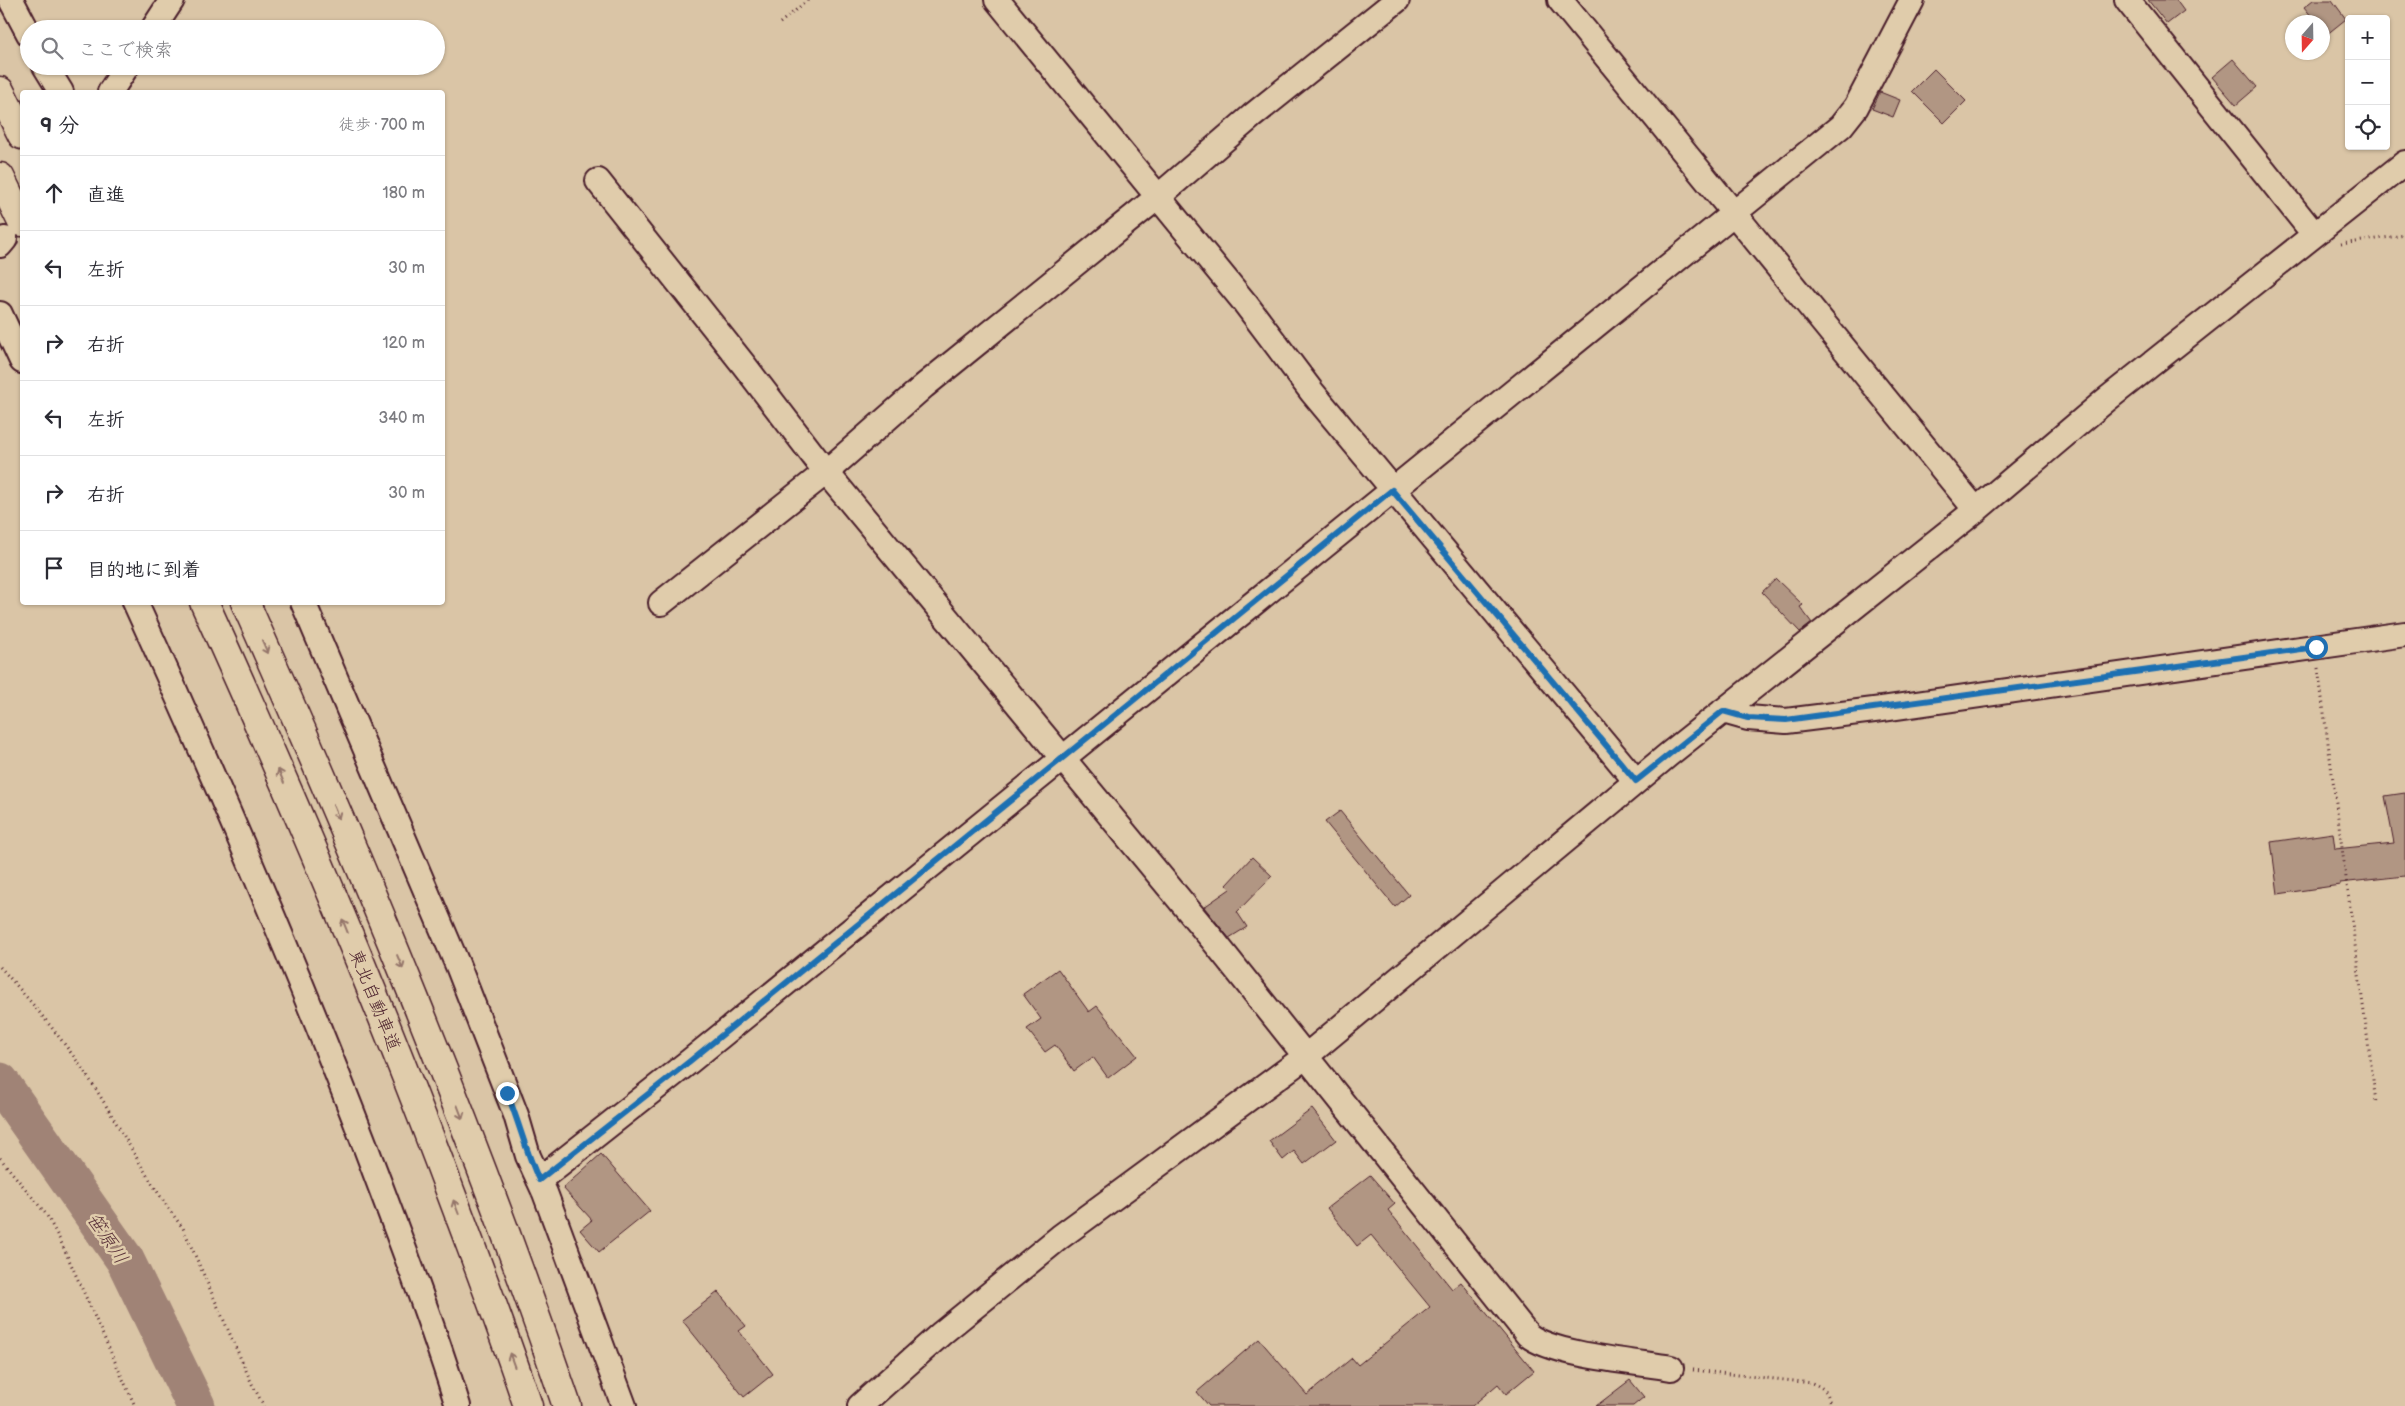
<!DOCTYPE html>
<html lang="ja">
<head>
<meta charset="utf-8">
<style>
  :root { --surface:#fff; --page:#f7f7f7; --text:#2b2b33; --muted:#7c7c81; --line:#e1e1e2 }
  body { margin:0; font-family:"Balsamiq Sans","Klee One",sans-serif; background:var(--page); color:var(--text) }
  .controls { position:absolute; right:15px; top:15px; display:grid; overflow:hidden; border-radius:5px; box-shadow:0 1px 4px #0004 }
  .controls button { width:45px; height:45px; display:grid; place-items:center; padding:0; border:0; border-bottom:1px solid var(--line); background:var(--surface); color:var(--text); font:25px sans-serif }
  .compass { position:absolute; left:2285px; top:15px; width:45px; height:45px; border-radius:50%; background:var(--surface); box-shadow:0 1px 4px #0004; rotate:200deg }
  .stop { position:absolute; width:15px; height:15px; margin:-11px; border:4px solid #1f6fb2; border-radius:50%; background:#fff }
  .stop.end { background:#1f6fb2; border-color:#fff; box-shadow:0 1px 5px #0008 }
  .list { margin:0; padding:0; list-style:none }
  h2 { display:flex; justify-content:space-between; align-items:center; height:65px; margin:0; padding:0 20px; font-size:21px }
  h2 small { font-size:16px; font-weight:400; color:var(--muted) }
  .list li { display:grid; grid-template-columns:32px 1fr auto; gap:15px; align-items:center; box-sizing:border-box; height:75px; padding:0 20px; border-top:1px solid var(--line) }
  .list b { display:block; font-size:19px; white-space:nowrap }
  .list em { font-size:16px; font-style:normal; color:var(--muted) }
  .icon { flex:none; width:28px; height:28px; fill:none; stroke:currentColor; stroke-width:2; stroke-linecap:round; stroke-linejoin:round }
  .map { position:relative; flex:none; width:2405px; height:1406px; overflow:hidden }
  .search { position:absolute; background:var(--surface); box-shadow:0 1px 4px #0004; left:20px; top:20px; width:425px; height:55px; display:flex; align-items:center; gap:12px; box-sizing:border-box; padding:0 18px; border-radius:28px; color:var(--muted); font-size:19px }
  .panel { position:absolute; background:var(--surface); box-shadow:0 1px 4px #0004; left:20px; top:90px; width:425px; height:515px; border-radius:5px }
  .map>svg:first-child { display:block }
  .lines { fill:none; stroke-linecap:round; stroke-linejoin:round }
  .river { stroke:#a08376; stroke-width:39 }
  .building { fill:#b19683; stroke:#4a1f2b }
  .street-casing { stroke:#4a1f2b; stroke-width:28 }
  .highway-casing { stroke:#4a1f2b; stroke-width:31 }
  .path { stroke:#4a1f2b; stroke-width:3; stroke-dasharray:1 4; stroke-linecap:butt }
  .street { stroke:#e0ccab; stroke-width:24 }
  .highway { stroke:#e0ccab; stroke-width:28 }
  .oneway { stroke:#95766b }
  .route { stroke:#1f6fb2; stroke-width:6 }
  .labels { text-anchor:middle; stroke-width:5; stroke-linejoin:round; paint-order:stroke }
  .street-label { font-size:18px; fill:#4a1f2b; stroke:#e0ccab }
  .water-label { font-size:19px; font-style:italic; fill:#5b333a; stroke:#e0ccab }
</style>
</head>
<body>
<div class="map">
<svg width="2405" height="1406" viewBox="0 0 2405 1406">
  <rect width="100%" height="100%" fill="#dac5a6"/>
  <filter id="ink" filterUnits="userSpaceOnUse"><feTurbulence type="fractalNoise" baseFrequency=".02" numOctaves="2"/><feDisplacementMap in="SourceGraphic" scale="10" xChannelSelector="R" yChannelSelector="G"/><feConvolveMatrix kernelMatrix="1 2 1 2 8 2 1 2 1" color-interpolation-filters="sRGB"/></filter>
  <g filter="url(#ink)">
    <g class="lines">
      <!-- river -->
      <path class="river" d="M 0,1082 L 125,1260 L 196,1406"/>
    </g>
    <!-- building -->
    <path class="building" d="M 2148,0 L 2176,0 L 2184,11 L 2167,24 Z
      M 2313,0 L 2332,0 L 2346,19 L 2326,35 L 2322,31 L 2322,22 L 2316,22 L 2304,7 Z
      M 2233,59 L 2257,87 L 2236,105 L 2212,77 Z
      M 1934,69 L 1966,101 L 1944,123 L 1912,91 Z
      M 1880,92 L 1900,100 L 1893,117 L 1872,109 Z
      M 1776,579 L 1803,605 L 1800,607 L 1812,623 L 1800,632 L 1762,592 Z
      M 2405,793 L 2405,876 L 2340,883 L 2340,885 L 2278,894 L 2271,842 L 2333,833 L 2335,849 L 2394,843 L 2385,796 Z
      M 1340,811 L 1409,895 L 1395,907 L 1325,822 Z
      M 1252,857 L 1272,876 L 1237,912 L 1247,927 L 1229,938 L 1204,907 L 1230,889 L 1226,885 Z
      M 1058,969 L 1089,1012 L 1097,1006 L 1137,1056 L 1108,1078 L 1093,1057 L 1074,1071 L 1055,1045 L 1045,1052 L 1027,1029 L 1041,1019 L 1023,994 Z
      M 1312,1109 L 1336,1140 L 1304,1164 L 1294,1151 L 1283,1160 L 1269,1141 Z
      M 601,1154 L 650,1211 L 599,1252 L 580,1230 L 592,1220 L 563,1188 Z
      M 1370,1175 L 1395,1204 L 1388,1210 L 1452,1289 L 1461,1282 L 1534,1371 L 1506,1394 L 1498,1384 L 1472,1406 L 1209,1406 L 1197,1392 L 1259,1339 L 1307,1395 L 1352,1358 L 1358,1365 L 1430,1307 L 1371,1235 L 1357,1246 L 1327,1208 Z
      M 718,1292 L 746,1326 L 739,1331 L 773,1374 L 744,1397 L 682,1320 Z
      M 1630,1380 L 1644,1397 L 1633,1406 L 1596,1406 Z"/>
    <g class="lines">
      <defs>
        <path id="street" d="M 11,0 L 29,34
          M 997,0 L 1245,303 L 1312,392 L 1636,781
          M 1560,0 L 1976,510
          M 2127,0 L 2314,234
          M 153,29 L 172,0
          M 45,66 L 61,92
          M 110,92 L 127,66
          M 598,181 L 744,365 L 826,472 L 1213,940 L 1528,1335 C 1553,1355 1636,1362 1671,1368
          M 0,245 L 5,239
          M 0,314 L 22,361
          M 135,602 C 217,782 295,963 366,1148 C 398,1233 431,1319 458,1406
          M 303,602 L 458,966 L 516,1115 L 528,1156 L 545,1193 L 624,1406
          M 661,603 L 826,472 L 924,386 L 1159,196 L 1252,116 L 1397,0
          M 1723,711 L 1748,718 L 1786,721 L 1882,709 L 2405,634
          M 539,1180 L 690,1061 L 1841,126 L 1856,107 L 1912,0
          M 860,1406 L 942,1333 L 1060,1237 L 1305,1057 L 1668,755 L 1976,510 L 2106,400 L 2405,163"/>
        <path id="highway" d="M 0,91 L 22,135
          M 0,177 L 22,222
          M 204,602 C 288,787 368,974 440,1164 C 470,1244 501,1324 528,1406
          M 245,602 C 363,866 474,1133 567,1406"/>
      </defs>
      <!-- street casing -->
      <use href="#street" class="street-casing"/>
      <!-- highway casing -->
      <use href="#highway" class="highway-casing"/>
      <!-- path -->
      <path class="path" d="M 780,23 L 808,0
        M 2341,244 L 2405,235
        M 2318,668 L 2376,1102
        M 0,967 C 31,1001 64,1041 90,1080 C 122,1129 147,1182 183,1228 L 252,1384 L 264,1406
        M 0,1158 L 46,1214 L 61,1242 L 135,1406
        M 1693,1370 L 1812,1383 C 1824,1388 1829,1392 1830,1406"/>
      <!-- street -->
      <use href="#street" class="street"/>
      <!-- highway -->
      <use href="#highway" class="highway"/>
    </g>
    <!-- one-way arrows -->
    <defs><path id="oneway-shaft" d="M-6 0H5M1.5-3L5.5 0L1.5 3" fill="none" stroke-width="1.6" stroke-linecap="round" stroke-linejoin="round" transform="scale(1.25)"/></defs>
    <g class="oneway">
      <use href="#oneway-shaft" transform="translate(265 647) rotate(66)"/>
      <use href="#oneway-shaft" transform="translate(281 776) rotate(-113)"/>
      <use href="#oneway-shaft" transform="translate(336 812) rotate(67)"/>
      <use href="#oneway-shaft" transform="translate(345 926) rotate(-112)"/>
      <use href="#oneway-shaft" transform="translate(400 962) rotate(67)"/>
      <use href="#oneway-shaft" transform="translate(460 1112) rotate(69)"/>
      <use href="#oneway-shaft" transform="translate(456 1207) rotate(-111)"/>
      <use href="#oneway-shaft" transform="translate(512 1360) rotate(-110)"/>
    </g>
  </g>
  <g class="lines" filter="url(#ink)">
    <!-- route -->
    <path class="route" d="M 507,1093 C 519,1122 526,1152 539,1180 L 690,1061 L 1392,490 L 1636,781 L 1723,711 L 1748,718 L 1786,720 L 2316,647"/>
  </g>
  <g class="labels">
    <!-- street labels -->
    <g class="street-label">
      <text transform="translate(375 1000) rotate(68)" y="6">東北自動車道</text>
    </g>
    <!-- water labels -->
    <g class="water-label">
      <text transform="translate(108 1238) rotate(56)" y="7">笹原川</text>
    </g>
  </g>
</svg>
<div class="controls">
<button>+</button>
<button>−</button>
<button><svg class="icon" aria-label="locate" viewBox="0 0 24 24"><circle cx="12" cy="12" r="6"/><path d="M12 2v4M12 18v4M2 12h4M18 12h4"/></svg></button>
</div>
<svg class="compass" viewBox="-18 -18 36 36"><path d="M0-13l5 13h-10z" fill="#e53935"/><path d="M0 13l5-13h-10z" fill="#7c7c81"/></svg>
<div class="stop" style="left:2316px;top:647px"></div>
<div class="stop end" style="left:507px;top:1093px"></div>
<div class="search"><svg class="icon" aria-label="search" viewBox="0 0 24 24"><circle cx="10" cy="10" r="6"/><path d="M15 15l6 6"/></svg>ここで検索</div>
<section class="panel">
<h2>9 分<small>徒歩 · 700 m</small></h2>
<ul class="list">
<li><svg class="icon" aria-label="ahead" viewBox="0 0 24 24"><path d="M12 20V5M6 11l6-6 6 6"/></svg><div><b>直進</b></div><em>180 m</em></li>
<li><svg class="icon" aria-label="left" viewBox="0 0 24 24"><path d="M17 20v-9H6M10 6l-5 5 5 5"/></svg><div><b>左折</b></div><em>30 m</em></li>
<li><svg class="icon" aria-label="right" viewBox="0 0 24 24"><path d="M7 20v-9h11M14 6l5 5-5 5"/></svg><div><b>右折</b></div><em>120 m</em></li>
<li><svg class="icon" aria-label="left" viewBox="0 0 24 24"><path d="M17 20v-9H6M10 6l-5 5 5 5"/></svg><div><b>左折</b></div><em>340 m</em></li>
<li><svg class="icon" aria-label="right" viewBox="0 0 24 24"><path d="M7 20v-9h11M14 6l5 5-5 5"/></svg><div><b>右折</b></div><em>30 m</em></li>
<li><svg class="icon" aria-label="arrive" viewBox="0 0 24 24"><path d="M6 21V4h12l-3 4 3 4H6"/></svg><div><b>目的地に到着</b></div></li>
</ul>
</section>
</div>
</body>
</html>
